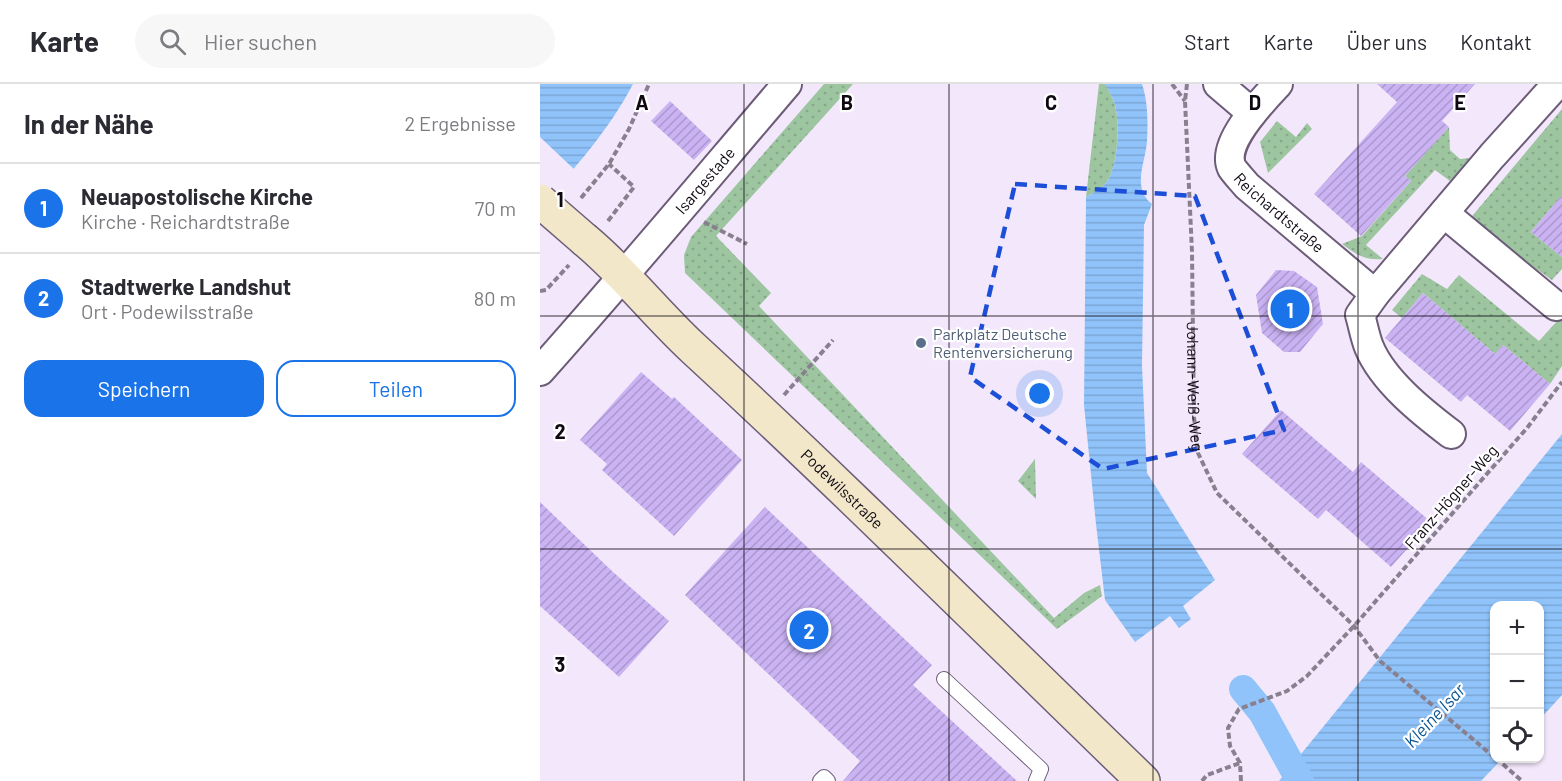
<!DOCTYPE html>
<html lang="de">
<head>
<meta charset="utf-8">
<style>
  :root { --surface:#fff; --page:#f7f7f7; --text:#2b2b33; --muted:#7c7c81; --line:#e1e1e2; --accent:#1a73e8 }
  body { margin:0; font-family:Barlow,sans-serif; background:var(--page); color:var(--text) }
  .controls { position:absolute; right:18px; bottom:18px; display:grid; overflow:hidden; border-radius:12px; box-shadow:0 2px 4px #0004 }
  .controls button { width:54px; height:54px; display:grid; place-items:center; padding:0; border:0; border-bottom:2px solid var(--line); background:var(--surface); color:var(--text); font:30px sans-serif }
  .you { position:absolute; left:500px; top:310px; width:21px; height:21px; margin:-15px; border:4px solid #fff; border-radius:50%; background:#1a73e8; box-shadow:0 0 0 9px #1a73e833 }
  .badge { display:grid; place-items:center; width:39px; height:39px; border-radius:50%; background:var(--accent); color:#fff; font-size:20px; font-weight:700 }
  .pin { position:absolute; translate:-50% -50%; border:3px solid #fff; box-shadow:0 2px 6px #0006 }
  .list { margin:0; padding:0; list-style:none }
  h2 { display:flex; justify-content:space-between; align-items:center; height:78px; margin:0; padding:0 24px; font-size:26px }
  h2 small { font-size:20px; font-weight:400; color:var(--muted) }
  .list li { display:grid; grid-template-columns:39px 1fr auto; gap:18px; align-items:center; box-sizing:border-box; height:90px; padding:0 24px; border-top:2px solid var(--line) }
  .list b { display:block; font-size:22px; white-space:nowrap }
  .list p { margin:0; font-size:20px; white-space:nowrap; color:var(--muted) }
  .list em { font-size:20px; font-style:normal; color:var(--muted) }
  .actions { display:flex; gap:12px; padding:18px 24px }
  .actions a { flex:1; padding:14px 0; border:2px solid var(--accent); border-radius:18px; text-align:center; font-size:21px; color:var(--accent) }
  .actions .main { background:var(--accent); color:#fff }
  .icon { flex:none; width:33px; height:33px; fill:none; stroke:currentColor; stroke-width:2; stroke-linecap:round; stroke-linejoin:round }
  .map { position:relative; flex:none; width:1022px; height:697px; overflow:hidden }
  header { display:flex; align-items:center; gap:36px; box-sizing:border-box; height:84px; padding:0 30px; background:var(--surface); border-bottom:2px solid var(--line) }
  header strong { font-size:28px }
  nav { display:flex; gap:33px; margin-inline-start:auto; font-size:21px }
  .search { width:420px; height:54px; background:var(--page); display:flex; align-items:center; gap:15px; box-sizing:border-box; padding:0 21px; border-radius:33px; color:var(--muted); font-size:22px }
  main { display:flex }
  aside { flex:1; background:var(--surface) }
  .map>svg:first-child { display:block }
  .grass { fill:url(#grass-dots) }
  .water { fill:url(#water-rules) }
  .pier { fill:#f3e8fb }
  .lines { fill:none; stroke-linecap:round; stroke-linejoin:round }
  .canal { stroke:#90c3f9; stroke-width:28 }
  .building { fill:url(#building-hatch) }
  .lane-casing { stroke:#6c5c78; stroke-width:16 }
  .street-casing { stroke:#6c5c78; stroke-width:32 }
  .secondary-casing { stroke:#6c5c78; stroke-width:36 }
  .path { stroke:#89808f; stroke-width:4; stroke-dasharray:6 3; stroke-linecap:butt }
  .lane { stroke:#fff; stroke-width:14 }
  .street { stroke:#fff; stroke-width:28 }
  .secondary { stroke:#f2e8c9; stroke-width:33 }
  .secondary-bridge-casing { stroke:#6c5c78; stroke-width:36; stroke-linecap:butt }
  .secondary-bridge { stroke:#f2e8c9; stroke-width:33 }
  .marked { fill:none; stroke:#1d4ed8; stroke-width:4.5; stroke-dasharray:12 8; stroke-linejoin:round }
  .grid { fill:none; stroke:#0f0813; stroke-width:1.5; stroke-opacity:0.55 }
  .service-dot { fill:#5c6f8a; stroke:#fff; stroke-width:2 }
  .labels { text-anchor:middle; stroke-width:4.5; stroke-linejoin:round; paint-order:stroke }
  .street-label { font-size:16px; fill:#0f0813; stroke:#fff }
  .service-label { font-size:16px; fill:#4e5e75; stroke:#fff; text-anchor:start }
  .water-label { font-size:18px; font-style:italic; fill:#0b5898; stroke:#fff }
  .grid-label { font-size:20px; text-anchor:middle; font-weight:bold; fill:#0f0813; stroke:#fff; stroke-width:4.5; stroke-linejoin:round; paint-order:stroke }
</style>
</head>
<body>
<header>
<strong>Karte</strong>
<div class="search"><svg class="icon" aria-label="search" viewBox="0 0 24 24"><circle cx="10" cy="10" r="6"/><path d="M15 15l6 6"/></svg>Hier suchen</div>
<nav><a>Start</a><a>Karte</a><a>Über uns</a><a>Kontakt</a></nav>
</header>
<main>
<aside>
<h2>In der Nähe<small>2 Ergebnisse</small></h2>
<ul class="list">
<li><span class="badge">1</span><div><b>Neuapostolische Kirche</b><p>Kirche · Reichardtstraße</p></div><em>70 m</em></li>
<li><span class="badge">2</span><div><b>Stadtwerke Landshut</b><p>Ort · Podewilsstraße</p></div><em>80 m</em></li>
</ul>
<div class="actions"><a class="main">Speichern</a><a>Teilen</a></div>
</aside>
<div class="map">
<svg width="1022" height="697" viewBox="0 0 1022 697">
  <defs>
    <pattern id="grass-dots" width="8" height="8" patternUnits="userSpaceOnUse" patternTransform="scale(1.5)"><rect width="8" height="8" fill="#9dc5a0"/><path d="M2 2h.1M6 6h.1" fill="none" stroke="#86a889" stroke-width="1.8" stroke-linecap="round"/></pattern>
    <pattern id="water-rules" width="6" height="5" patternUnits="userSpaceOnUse" patternTransform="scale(1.5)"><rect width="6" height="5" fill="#90c3f9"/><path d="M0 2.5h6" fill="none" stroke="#7ba6d5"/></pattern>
    <pattern id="building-hatch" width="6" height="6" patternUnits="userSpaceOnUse" patternTransform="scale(1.5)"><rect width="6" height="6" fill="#cab2f3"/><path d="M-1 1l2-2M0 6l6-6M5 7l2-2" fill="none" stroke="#ac98cf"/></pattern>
  </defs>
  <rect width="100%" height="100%" fill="#f3e8fb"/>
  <!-- grass -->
  <path class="grass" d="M 284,0 L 313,0 L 176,152 L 231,209 L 219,222 L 514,534 L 544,509 L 560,501 L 562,512 L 517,545 L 145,189 L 144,171 L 151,153 Z
    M 559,0 L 565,0 C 569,7 573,14 575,21 C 580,40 578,80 568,96 C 563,104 555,108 546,113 Z
    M 1022,25 L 1022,111 L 991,148 L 1022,173 L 1022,185 L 1012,196 L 928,137 Z
    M 737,37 L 756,53 L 767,39 L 772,45 L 728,89 L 720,58 Z
    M 909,43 L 910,66 L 920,75 L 931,74 L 910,97 L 895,86 L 826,161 L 843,175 C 826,177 815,170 802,160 L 822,152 L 871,97 L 865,92 Z
    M 882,190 L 907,205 L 919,191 L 999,257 L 1019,235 L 1022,237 L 1022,282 L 1010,300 L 963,261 L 955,270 L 883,209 L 862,234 L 852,226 Z
    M 495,375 L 496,415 L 478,397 Z"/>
  <!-- water -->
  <path class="water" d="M 0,0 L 93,0 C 69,46 35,84 0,123 Z
    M 565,0 L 602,0 C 608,18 608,38 607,57 C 606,77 591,104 612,120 L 604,141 L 602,282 L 607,389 L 675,496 L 643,522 L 651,535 L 639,544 L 630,532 L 595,558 L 565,516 L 556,440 L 544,321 L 546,113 C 555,108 563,104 568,96 C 578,80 580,40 575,21 C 573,14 569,7 565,0 Z
    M 1022,350 L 1022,611 L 1000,635 L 999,522 L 954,522 L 954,674 L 962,675 L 941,697 L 739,697 Z"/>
  <!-- pier -->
  <path class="pier" d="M 0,53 L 36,87 L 0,126 Z"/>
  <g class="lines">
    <!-- canal -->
    <path class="canal" d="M 703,605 L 722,628 L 760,697"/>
  </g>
  <!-- building -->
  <path class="building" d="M 837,0 L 935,0 L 902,37 L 909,43 L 865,92 L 871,97 L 821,152 L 774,110 L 857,18 Z
    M 130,17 L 172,57 L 154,76 L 111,37 Z
    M 1022,111 L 1022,173 L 991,148 Z
    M 736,186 L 754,187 L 777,203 L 783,240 L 760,268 L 744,268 L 722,249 L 716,211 Z
    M 883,209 L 955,270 L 963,261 L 1010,300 L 970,347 L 927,311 L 921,318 L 845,254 Z
    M 101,288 L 132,315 L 134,313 L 202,376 L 134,452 L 62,386 L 67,380 L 40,356 Z
    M 741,326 L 813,388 L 821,378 L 891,438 L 851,483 L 786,426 L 778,435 L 702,370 Z
    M 0,418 L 73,488 L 129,537 L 79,593 L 0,522 Z
    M 225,423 L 392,581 L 373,601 L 477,697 L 303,697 L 320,677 L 145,511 Z"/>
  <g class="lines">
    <defs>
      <path id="lane" d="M 404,595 L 501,685 L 496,697
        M 280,697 L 284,693 L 288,697"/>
      <g id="street">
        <path d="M 678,0 L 712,29"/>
        <path id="s2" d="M 738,0 C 723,16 680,60 692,84 C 696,90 703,97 707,102 L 835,210 L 952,72 L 1017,0"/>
        <path d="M 904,129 L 1016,222"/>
        <path d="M 835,210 L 820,231 C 823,241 825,253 829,263 C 843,297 882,328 911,350"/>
        <path id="s3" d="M 0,287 C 84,193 165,96 247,0"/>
      </g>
      <g id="secondary">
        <path id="s4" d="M 45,156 C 85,189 116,230 154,265 C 307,406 454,553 603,697"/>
      </g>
    </defs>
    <!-- lane casing -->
    <use href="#lane" class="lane-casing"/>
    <!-- street casing -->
    <use href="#street" class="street-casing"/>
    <!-- secondary casing -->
    <use href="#secondary" class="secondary-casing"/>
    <!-- path -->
    <g class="path">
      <path d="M 632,0 L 645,17"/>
      <path id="s1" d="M 647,0 L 645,17 L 652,168 L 654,333 L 658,369 L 677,409 L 814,542 L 840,577 L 954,673"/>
      <path d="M 41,114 L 69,80 L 89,45 L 109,0"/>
      <path d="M 68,137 L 94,103 L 69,80"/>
      <path d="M 164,138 L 207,160"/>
      <path d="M 0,207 L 6,206 L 29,181"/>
      <path d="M 244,311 L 293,256"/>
      <path d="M 956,674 L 982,697"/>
      <path d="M 662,697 L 667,691 L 700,679"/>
      <path d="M 701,697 L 700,679 L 690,662 L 688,644 L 699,625 L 747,607 L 767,592 L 814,542 L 987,344 L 1022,298"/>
    </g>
    <!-- lane -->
    <use href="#lane" class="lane"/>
    <!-- street -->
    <use href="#street" class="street"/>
    <!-- secondary -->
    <use href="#secondary" class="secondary"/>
    <defs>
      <path id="secondary-bridge" d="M 0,117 L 45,156"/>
    </defs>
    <!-- secondary-bridge casing -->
    <use href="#secondary-bridge" class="secondary-bridge-casing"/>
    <!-- secondary-bridge -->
    <use href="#secondary-bridge" class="secondary-bridge"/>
  </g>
  <!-- marked area -->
  <path class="marked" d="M 475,100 L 655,112 L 744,346 L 563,385 L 430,293 Z"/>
  <!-- grid -->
  <path class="grid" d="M 204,0 L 204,697M 409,0 L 409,697M 613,0 L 613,697M 818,0 L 818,697M 0,232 L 1022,232M 0,465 L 1022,465"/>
  <!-- markers -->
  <circle class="service-dot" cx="381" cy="259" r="6"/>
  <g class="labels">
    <!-- street labels -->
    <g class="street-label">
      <text dy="6" stroke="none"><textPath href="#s3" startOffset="252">Isargestade</textPath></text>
      <text dy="6" stroke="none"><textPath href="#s2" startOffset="165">Reichardtstraße</textPath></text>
      <text dy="6" stroke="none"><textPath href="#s1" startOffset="303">Johann-Weiß-Weg</textPath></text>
      <text dy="6" stroke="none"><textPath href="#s4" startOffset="358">Podewilsstraße</textPath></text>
      <text transform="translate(911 413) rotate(-49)" y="6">Franz-Högner-Weg</text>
    </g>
    <!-- service labels -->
    <g class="service-label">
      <text x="393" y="256">Parkplatz Deutsche<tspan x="393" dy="18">Rentenversicherung</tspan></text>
    </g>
    <!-- water labels -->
    <g class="water-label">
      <text transform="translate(895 632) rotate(-47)" y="6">Kleine Isar</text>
    </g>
  </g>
  <g class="grid-label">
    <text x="102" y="26">A</text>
    <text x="307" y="26">B</text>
    <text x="511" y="26">C</text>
    <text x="715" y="26">D</text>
    <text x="920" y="26">E</text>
    <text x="20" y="123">1</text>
    <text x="20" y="355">2</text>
    <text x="20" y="588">3</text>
  </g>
</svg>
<div class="controls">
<button>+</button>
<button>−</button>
<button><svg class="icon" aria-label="locate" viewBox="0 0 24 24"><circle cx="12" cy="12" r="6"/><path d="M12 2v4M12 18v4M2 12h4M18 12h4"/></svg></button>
</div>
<div class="you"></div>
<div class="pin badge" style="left:750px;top:225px">1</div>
<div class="pin badge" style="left:269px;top:546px">2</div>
</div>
</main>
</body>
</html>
